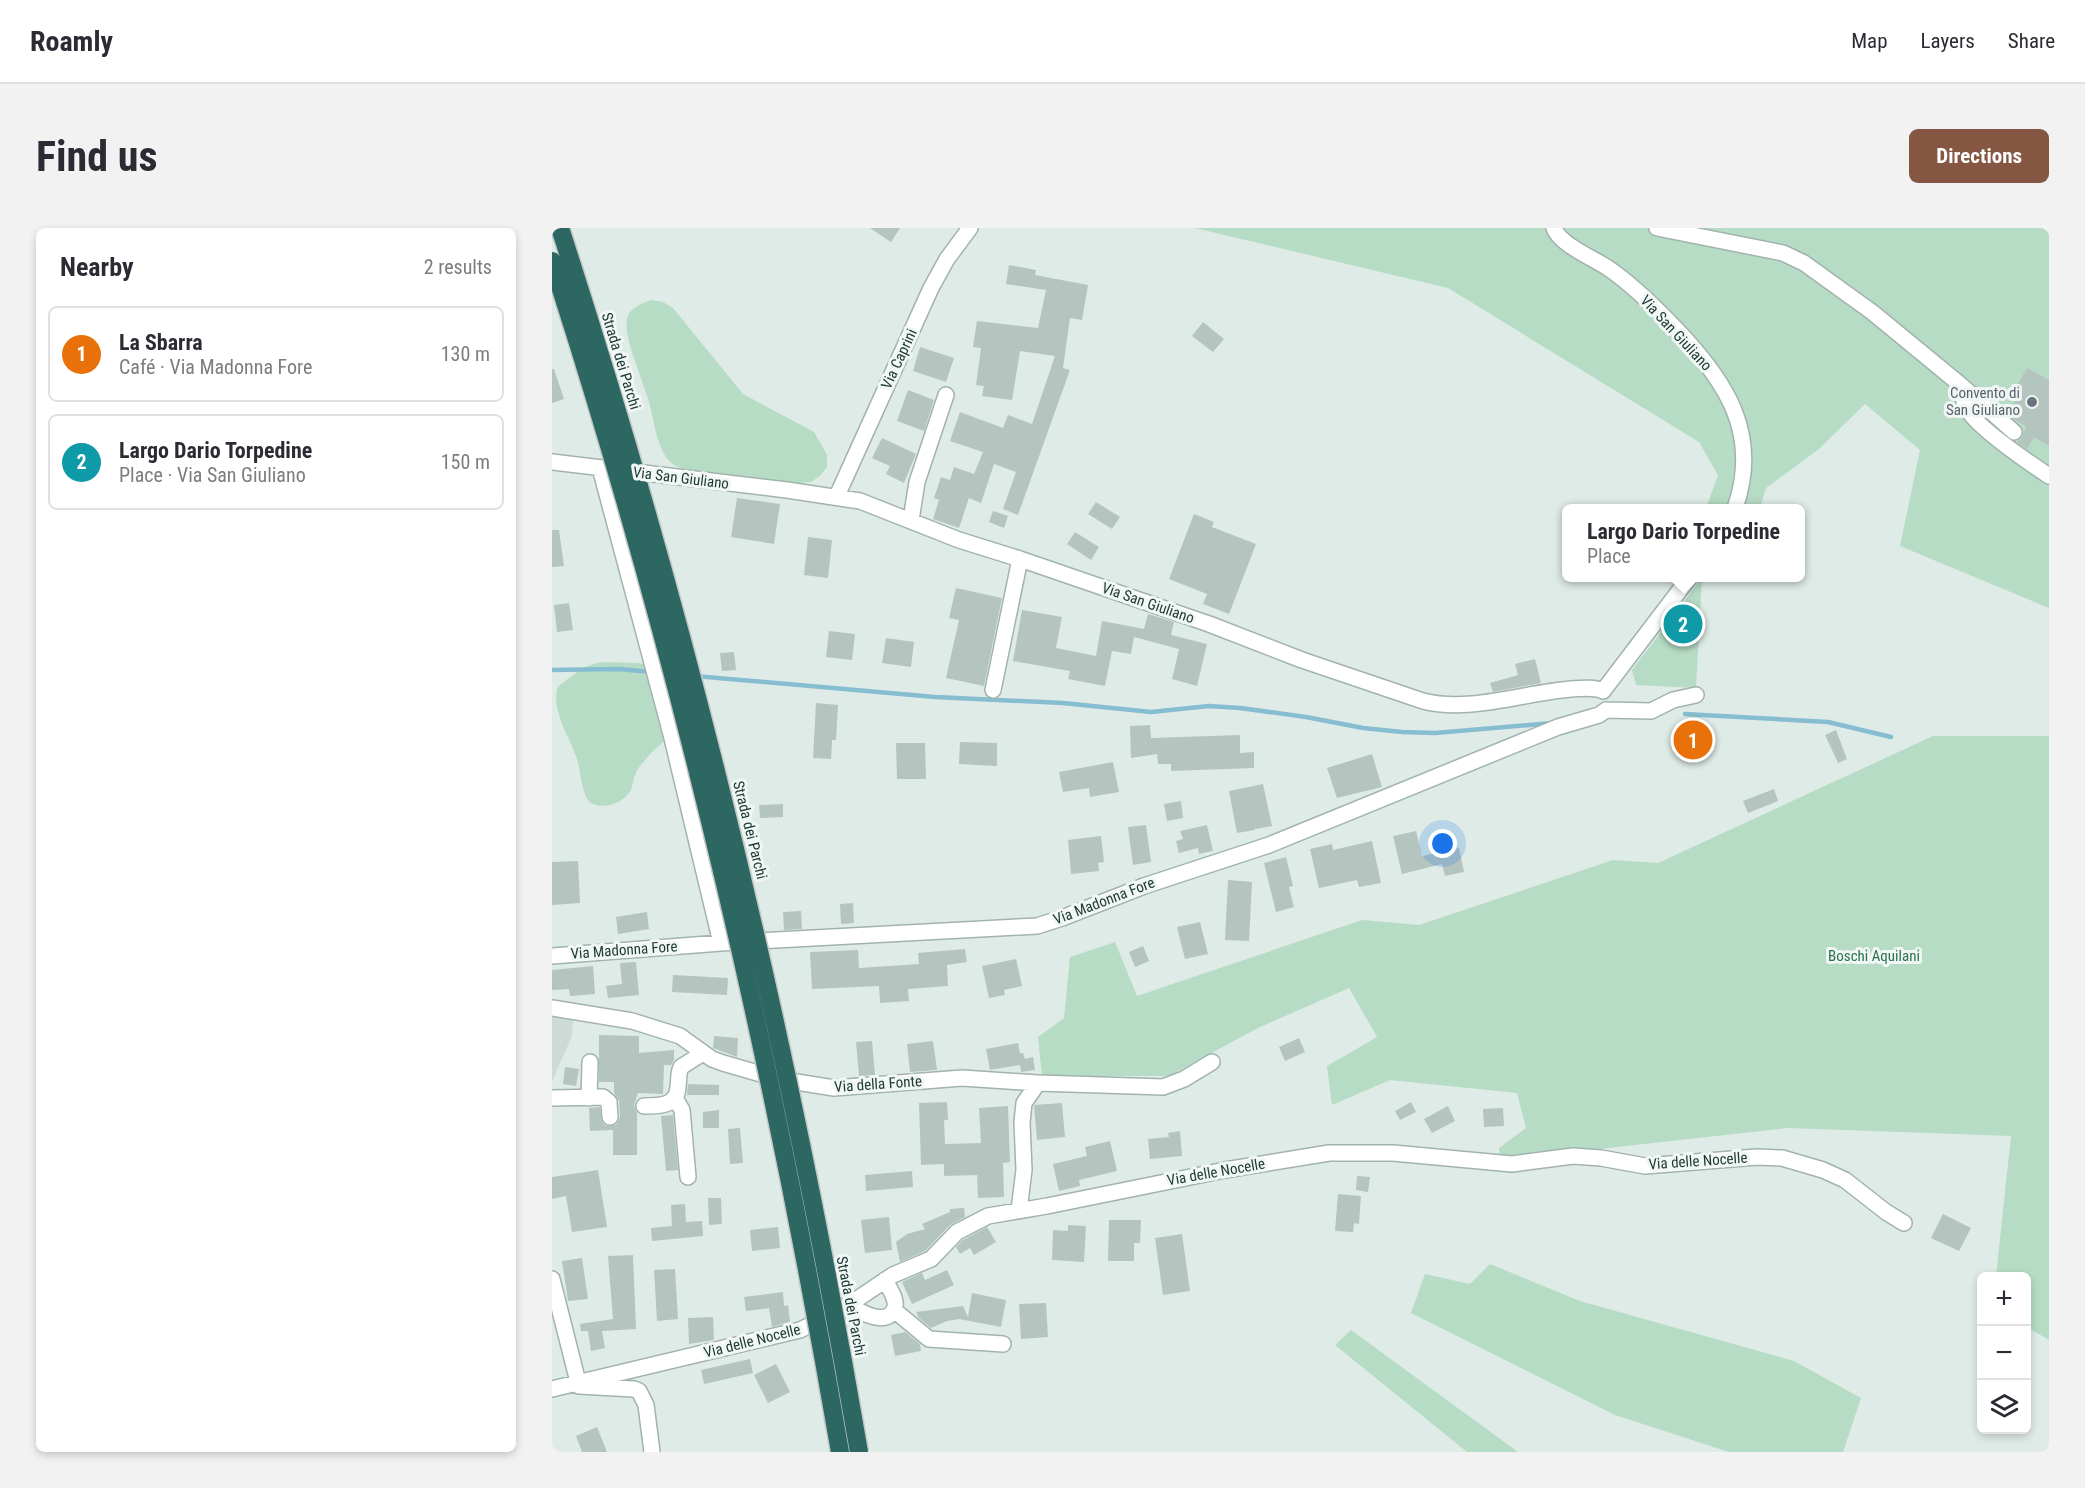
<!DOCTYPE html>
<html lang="en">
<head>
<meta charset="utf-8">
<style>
  :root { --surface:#fff; --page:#f2f2f3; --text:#2b2b33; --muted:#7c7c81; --line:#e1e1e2; --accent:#855742 }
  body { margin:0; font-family:"Roboto Condensed",sans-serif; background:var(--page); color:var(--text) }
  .controls { position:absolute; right:18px; bottom:18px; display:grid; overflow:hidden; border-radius:9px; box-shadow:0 3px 9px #0003 }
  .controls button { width:54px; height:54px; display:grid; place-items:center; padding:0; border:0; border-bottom:2px solid var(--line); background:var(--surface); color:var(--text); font:30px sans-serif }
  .you { position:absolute; left:891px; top:616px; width:21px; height:21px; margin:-15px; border:4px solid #fff; border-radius:50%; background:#1a73e8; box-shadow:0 0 0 9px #1a73e833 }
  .badge { display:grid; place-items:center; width:39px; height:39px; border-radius:50%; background:var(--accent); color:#fff; font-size:20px; font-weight:700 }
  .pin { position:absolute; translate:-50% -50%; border:3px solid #fff; box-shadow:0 2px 6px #0006 }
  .popup { position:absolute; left:1010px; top:276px; width:243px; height:78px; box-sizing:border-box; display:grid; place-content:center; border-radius:9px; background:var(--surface); filter:drop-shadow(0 2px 4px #0005); font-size:20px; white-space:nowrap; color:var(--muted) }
  .popup b { font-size:22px; color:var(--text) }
  .popup::after { content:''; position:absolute; left:50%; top:100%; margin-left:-12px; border:12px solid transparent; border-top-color:var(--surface) }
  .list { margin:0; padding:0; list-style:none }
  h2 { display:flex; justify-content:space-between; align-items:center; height:78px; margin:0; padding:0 24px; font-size:26px }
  h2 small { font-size:20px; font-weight:400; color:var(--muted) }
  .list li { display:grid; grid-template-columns:39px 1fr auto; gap:18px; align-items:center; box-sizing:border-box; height:96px; margin:0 12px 12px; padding:0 12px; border:2px solid var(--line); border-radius:9px }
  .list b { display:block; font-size:22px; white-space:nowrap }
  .list p { margin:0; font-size:20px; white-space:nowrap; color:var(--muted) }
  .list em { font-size:20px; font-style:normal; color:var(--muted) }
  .icon { flex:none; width:33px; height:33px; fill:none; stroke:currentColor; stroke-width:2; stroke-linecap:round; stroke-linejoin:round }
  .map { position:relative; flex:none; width:1497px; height:1224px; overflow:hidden; border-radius:9px }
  header { display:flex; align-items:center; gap:36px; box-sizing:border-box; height:84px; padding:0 30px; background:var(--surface); border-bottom:2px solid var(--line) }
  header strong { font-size:28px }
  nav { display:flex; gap:33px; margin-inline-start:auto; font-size:21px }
  .intro { display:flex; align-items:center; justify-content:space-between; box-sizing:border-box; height:144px; padding:0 36px }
  h1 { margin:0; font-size:42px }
  .button { padding:15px 27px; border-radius:9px; background:var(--accent); color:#fff; font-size:21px; font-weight:700 }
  main { display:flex; gap:36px; padding:0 36px }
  aside { flex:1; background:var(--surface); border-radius:9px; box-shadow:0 3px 9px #0003 }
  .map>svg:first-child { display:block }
  .built { fill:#cddad6 }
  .green { fill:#b7dcc5 }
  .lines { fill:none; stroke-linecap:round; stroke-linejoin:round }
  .stream { stroke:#86bdd1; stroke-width:4.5 }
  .building { fill:#b4c5c0 }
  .minor-casing { stroke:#a2b3ae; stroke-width:18 }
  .minor { stroke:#fff; stroke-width:15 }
  .highway-bridge-casing { stroke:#c1c8c7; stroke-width:21; stroke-linecap:butt }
  .highway-bridge { stroke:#2c6761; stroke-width:18 }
  .worship-dot { fill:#6b7280; stroke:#f0f7f4; stroke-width:2 }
  .labels { text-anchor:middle; stroke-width:6; stroke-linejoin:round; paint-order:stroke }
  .street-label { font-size:15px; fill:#203b36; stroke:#f0f7f4 }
  .worship-label { font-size:15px; fill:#5b616d; stroke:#f0f7f4; text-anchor:end }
  .park-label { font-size:15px; fill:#2a724e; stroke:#f0f7f4 }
</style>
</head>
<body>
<header>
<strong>Roamly</strong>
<nav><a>Map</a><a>Layers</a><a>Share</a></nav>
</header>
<div class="intro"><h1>Find us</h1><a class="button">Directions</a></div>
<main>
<aside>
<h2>Nearby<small>2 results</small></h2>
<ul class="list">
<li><span class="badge" style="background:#e8710a">1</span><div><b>La Sbarra</b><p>Café · Via Madonna Fore</p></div><em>130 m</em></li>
<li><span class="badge" style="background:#0f9aa8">2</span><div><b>Largo Dario Torpedine</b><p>Place · Via San Giuliano</p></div><em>150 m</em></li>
</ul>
</aside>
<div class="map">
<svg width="1497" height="1224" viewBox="0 0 1497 1224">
  <rect width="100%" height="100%" fill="#dfebe7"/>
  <!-- built -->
  <path class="built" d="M 0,785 L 21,789 L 20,808 L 0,854 Z"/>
  <!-- green -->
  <path class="green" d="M 643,0 L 1497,0 L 1497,380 L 1348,318 L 1368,222 L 1313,176 L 1267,221 L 1214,260 L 1208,280 L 1154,280 L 1166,247 L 1147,214 L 896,60 Z
    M 99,72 L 111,74 L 121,80 L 191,166 L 262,204 L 275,227 L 275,239 L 268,248 L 259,254 L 246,255 L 137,244 C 128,240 119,237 114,229 C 103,212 102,190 96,171 C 91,152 71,109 75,91 C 77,80 89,76 99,72 Z
    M 1150,350 L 1144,460 L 1084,457 L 1080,442 Z
    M 51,434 L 87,435 L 94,437 L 119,504 C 113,515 102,520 95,530 C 91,535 86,539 84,545 C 81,550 81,557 79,562 C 72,576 47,584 36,572 C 30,565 28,538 24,528 C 17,509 0,482 5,461 C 7,457 12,454 15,452 C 27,442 36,436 51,434 Z
    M 1381,508 L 1497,508 L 1497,1112 L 1475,1099 L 1474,1048 L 1444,1048 L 1459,908 L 1236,900 L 948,932 L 947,920 L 974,900 L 965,865 L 838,852 L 780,877 L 775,838 L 825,809 L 797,760 L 706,800 L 617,848 L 490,848 L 486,809 L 512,790 L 518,729 L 563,714 L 585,768 L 810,692 L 867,697 L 1061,632 L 1106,635 Z
    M 938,1036 L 1028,1073 L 1242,1133 L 1309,1170 L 1291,1224 L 1177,1224 L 1063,1187 L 859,1085 L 873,1046 L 918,1056 Z
    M 799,1102 L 966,1224 L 915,1224 L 783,1117 Z"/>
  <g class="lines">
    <!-- stream -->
    <path class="stream" d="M 0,442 L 67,441 L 99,444
      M 143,448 L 383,469 L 511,475 L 599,484 L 657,478 L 688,480 L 754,489 L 811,500 L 850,504 L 883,505 L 1000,495
      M 1133,486 L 1276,494 L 1339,509"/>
  </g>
  <!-- building -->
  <path class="building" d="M 318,0 L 348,0 L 339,14 Z
    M 457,37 L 484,42 L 483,47 L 536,57 L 530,92 L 518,90 L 511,140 L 518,142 L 466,287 L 451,281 L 464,244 L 442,236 L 429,275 L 417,270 L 407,300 L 381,291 L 387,272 L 382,270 L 389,249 L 398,252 L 402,239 L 422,246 L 431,224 L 398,213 L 408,184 L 451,200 L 456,187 L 480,196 L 503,128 L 468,123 L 460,172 L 430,168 L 432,158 L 424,157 L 429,120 L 421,119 L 425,93 L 486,100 L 494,62 L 454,56 Z
    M 651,94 L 672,111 L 661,124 L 640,108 Z
    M 368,119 L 402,130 L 394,154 L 361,143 Z
    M 1475,140 L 1497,152 L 1497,218 L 1482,209 L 1475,221 L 1465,214 L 1470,210 L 1474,198 L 1463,192 L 1460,189 L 1461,187 L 1457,184 L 1468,164 L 1463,161 Z
    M 0,141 L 2,141 L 12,171 L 0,175 Z
    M 356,162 L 382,172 L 372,203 L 345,193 Z
    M 330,210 L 364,226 L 352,255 L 334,246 L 338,238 L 320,230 Z
    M 185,270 L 228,276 L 222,316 L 179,309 Z
    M 544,274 L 568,289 L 560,301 L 536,286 Z
    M 441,283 L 456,288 L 452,300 L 437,294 Z
    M 642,286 L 662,294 L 660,299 L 704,316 L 677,386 L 651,376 L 655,366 L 617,351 Z
    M 0,302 L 7,302 L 12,338 L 0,339 Z
    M 523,304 L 547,319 L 539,332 L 515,316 Z
    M 256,309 L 280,312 L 276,350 L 252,347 Z
    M 404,360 L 450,370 L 432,458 L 394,450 L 407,392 L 397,390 Z
    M 17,375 L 21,402 L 5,404 L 2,377 Z
    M 470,382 L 510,389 L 504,420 L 544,428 L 550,393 L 592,401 L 596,386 L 622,394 L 619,407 L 655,416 L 645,458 L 620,451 L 627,421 L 582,409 L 579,426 L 560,423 L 553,458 L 516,451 L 518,443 L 461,433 Z
    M 277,403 L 303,406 L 300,432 L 274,429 Z
    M 334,410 L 362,414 L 359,439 L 330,435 Z
    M 182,424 L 184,442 L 170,443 L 168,425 Z
    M 983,431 L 989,455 L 941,464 L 938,455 L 966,447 L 963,436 Z
    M 264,475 L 286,477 L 284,512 L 280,512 L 279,531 L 261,530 Z
    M 598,497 L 599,510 L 688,507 L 688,525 L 702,524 L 702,540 L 619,543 L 619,536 L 606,536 L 605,526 L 579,530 L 578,498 Z
    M 1149,500 L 1152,521 L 1134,523 L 1131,502 Z
    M 1284,502 L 1295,531 L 1286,535 L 1273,507 Z
    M 408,514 L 445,515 L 445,538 L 407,536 Z
    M 344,515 L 373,515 L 374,551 L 345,551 Z
    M 820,526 L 830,559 L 785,570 L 775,540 Z
    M 561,534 L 567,564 L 538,569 L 537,560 L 511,564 L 507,544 Z
    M 711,556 L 720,598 L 704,601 L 703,600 L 703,602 L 685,605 L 677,563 Z
    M 1222,561 L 1226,573 L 1196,585 L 1191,573 Z
    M 629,573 L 631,590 L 615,593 L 612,576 Z
    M 231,576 L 231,589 L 208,590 L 207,577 Z
    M 594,597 L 599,634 L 581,637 L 576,599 Z
    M 655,597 L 661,623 L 647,626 L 646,620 L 627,625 L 624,613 L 631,611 L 628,603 Z
    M 864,603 L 870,628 L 907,620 L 912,644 L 893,648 L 890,636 L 850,646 L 841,608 Z
    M 549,608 L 552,634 L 546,635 L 547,643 L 519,646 L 516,612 Z
    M 820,613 L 829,655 L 807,659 L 805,652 L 767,660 L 758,621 L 780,616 L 781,622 Z
    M 734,629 L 741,658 L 737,659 L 742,679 L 724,684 L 712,635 Z
    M 26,633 L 28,675 L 0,677 L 0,634 Z
    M 676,652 L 700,654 L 697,713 L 673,712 Z
    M 301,675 L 302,695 L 289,696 L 288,676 Z
    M 249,683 L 250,701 L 232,702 L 231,684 Z
    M 95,684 L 97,701 L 66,706 L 64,689 Z
    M 648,694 L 656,726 L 633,731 L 625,699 Z
    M 591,718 L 597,733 L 583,739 L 577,724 Z
    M 413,721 L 415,734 L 395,737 L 396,758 L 356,761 L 357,773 L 328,775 L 327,758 L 260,761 L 258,724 L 306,722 L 307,740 L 367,736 L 366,725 Z
    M 464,731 L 470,758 L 452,762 L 453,767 L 437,770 L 430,738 Z
    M 84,734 L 87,767 L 56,770 L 54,758 L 70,756 L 68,735 Z
    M 41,738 L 43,766 L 18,768 L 17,761 L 0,762 L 0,742 Z
    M 121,747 L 176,750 L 175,767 L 120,764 Z
    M 47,807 L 87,808 L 87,825 L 122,822 L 122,832 L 119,837 L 112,837 L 111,866 L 86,865 L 82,877 L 85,885 L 85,927 L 61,927 L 61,902 L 38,903 L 37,880 L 48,879 L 50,894 L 54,898 L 64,897 L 68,889 L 67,873 L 62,865 L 62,854 L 47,854 Z
    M 162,808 L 186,810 L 185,829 L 161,820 Z
    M 747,810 L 753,824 L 733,833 L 727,819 Z
    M 320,813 L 323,847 L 307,848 L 304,814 Z
    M 381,813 L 385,842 L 358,844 L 355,816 Z
    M 466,815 L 468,825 L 471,825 L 473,831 L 481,829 L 483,842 L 469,844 L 468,837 L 438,842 L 434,821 Z
    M 13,839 L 27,841 L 24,858 L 11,856 Z
    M 136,856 L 167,857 L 167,867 L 135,867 Z
    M 395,874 L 396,892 L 392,892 L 393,916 L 429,915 L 427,880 L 456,878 L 458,934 L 451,935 L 452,969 L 426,970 L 425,947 L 392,948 L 392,936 L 369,937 L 367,875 Z
    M 859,874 L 864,884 L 848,892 L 843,883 Z
    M 510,875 L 513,909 L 485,912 L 482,877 Z
    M 896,878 L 903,893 L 880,905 L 872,891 Z
    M 951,880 L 952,898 L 932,899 L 931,881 Z
    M 167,882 L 167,900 L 151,900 L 151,884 Z
    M 121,887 L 126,942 L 114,943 L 109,888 Z
    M 188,900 L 191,935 L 178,936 L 176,901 Z
    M 628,903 L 630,928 L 598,931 L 596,911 L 617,909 L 616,905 Z
    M 558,913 L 565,943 L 527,952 L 528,958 L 507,963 L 501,936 L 535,928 L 533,919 Z
    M 46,942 L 55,999 L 20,1004 L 14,968 L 0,971 L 0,949 Z
    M 360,943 L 361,959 L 314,963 L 313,947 Z
    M 805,948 L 818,949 L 816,964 L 804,962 Z
    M 786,966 L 809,968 L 807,996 L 802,995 L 801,1004 L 783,1003 Z
    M 156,970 L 169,970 L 170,996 L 157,997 Z
    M 133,976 L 134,994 L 150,993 L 151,1008 L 100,1013 L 99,1000 L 120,998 L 119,977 Z
    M 412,980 L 413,989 L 398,997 L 373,1023 L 348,1034 L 344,1014 L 355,1006 L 373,1001 L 370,996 L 398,984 L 398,981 Z
    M 1391,986 L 1419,1000 L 1407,1023 L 1379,1010 Z
    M 337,989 L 340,1022 L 313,1025 L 309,992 Z
    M 557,992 L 589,992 L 588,1015 L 582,1015 L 582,1033 L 556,1033 Z
    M 516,997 L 534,998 L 532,1034 L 500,1032 L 501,1002 L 516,1003 Z
    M 226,999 L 228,1020 L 200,1023 L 198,1002 Z
    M 435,999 L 444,1014 L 422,1027 L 418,1020 L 408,1026 L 404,1019 L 411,1012 Z
    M 630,1006 L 638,1063 L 611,1067 L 603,1010 Z
    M 81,1027 L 84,1101 L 50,1103 L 53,1120 L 39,1123 L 36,1103 L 29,1103 L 28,1096 L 61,1091 L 56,1028 Z
    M 30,1030 L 36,1071 L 16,1073 L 10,1033 Z
    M 123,1041 L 126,1091 L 105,1093 L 102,1042 Z
    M 395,1042 L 402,1057 L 360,1076 L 350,1054 L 370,1045 L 373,1052 Z
    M 231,1064 L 232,1078 L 236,1077 L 238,1094 L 220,1099 L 217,1080 L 194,1083 L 192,1069 Z
    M 420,1065 L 454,1072 L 449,1099 L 407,1091 L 395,1093 L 379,1100 L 367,1090 L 364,1084 L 411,1078 L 416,1089 Z
    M 494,1075 L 496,1109 L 469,1111 L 467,1076 Z
    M 161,1089 L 162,1112 L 137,1116 L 136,1090 Z
    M 353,1104 L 368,1116 L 369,1123 L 343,1128 L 339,1107 Z
    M 198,1131 L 201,1145 L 152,1156 L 149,1142 Z
    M 224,1136 L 238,1164 L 216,1175 L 202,1147 Z
    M 45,1199 L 55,1224 L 30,1224 L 24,1208 Z"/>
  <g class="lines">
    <defs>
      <path id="minor" d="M 1002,0 C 1007,16 1041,30 1056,40 C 1081,57 1103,79 1124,101 C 1174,153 1209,206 1183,280
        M 1105,0 L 1231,25 L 1252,35 L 1320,84 L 1410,158 L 1462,204
        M 1410,158 C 1411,164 1411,172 1413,177 C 1419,196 1479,236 1497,248
        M 0,234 L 235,262 L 308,273 L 407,312 L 468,331 L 657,396 L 750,432 L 871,473 C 917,485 971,465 1019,461 C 1029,461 1041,458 1051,463 L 1137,350
        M 48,240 L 119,506 L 169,715
        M 285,268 L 379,60 L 395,31 L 418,0
        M 359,292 L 365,254 L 394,167
        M 441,462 L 468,331
        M 1054,482 L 1099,483 L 1121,472 L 1144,467
        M 0,728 L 169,715 L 485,698 L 510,690 L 592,658 L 717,617 L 1006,499 L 1047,487 L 1054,482
        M 0,780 L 80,793 L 128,808 L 160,831 L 171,835 L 226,851 L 282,860 L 410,850 L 486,855 L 611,859 L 632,851 L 660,834
        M 0,870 L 51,869 L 57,874 L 58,889
        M 37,870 L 38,834
        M 123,870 L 130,882 L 136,949
        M 92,878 C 108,878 125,878 126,859 C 127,852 126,845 129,839 L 151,825
        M 467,982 L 472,942 L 470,894 L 472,875 L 486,855
        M 0,1051 L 27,1158 L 82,1161 L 87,1163 L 94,1177 L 100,1224
        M 298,1076 C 307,1085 338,1100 343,1079 C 345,1070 336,1059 333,1052
        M 342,1082 L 377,1111 L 451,1116
        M 0,1161 L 248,1102 L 289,1082 L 341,1047 L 379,1031 L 405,1004 L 436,988 L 495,978 L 673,942 L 777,925 L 841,925 L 960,936 L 1021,928 L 1049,930 L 1093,938 L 1205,929 L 1230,930 L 1271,942 L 1293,952 L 1334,984 L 1352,995"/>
    </defs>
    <!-- minor casing -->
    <use href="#minor" class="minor-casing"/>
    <!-- minor -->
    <use href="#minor" class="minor"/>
    <defs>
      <path id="highway-bridge" d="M 8,0 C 138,400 236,810 307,1224
        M 0,33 C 126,422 219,821 288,1224"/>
    </defs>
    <!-- highway-bridge casing -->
    <use href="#highway-bridge" class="highway-bridge-casing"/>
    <!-- highway-bridge -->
    <use href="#highway-bridge" class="highway-bridge"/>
  </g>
  <!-- markers -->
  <circle class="worship-dot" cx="1480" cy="174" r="6"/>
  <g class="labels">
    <!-- street labels -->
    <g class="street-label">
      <text transform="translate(1124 105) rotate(47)" y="5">Via San Giuliano</text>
      <text transform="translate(347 131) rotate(-65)" y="5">Via Caprini</text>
      <text transform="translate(69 133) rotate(73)" y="5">Strada dei Parchi</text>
      <text transform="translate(129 250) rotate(7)" y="5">Via San Giuliano</text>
      <text transform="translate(596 375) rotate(19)" y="5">Via San Giuliano</text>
      <text transform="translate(198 602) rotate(76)" y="5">Strada dei Parchi</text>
      <text transform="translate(552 673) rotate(-21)" y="5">Via Madonna Fore</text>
      <text transform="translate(72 722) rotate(-4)" y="5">Via Madonna Fore</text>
      <text transform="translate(326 856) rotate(-4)" y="5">Via della Fonte</text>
      <text transform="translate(1146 933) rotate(-4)" y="5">Via delle Nocelle</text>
      <text transform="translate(664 944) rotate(-10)" y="5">Via delle Nocelle</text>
      <text transform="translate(299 1078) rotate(79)" y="5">Strada dei Parchi</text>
      <text transform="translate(200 1113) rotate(-14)" y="5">Via delle Nocelle</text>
    </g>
    <!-- worship labels -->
    <g class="worship-label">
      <text x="1468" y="170">Convento di<tspan x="1468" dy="17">San Giuliano</tspan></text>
    </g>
    <!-- park labels -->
    <g class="park-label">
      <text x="1322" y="733">Boschi Aquilani</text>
    </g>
  </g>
</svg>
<div class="controls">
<button>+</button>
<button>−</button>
<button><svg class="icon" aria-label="layers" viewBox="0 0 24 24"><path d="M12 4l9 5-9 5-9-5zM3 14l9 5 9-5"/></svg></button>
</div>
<div class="you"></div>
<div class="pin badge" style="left:1141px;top:512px;background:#e8710a">1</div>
<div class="pin badge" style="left:1131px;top:396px;background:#0f9aa8">2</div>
<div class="popup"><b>Largo Dario Torpedine</b>Place</div>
</div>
</main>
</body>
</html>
